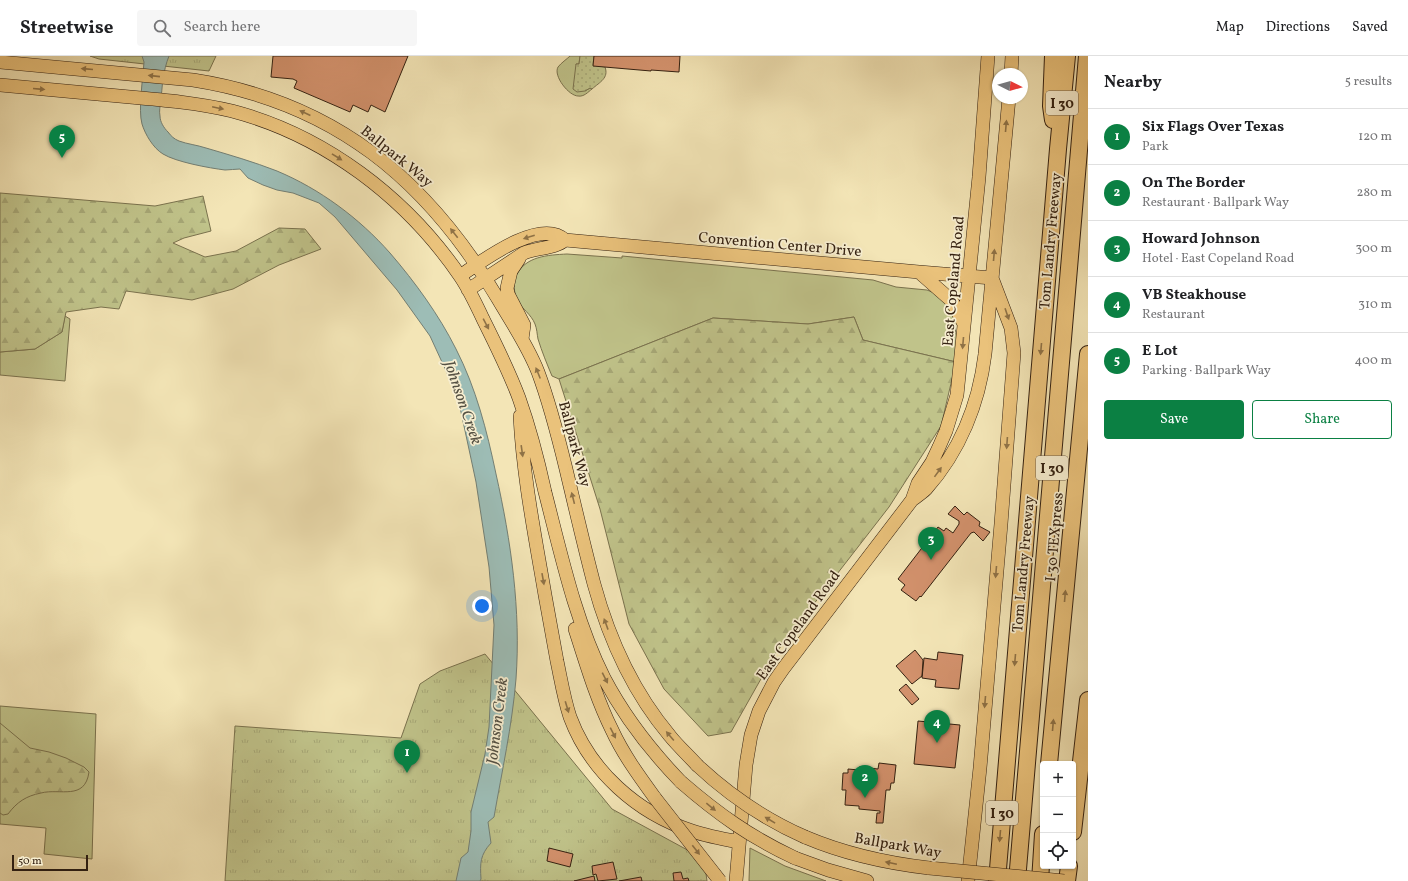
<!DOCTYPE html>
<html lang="en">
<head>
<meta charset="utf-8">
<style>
  :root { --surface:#fff; --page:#f6f6f6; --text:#202124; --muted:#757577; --line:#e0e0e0; --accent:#0b8043 }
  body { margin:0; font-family:Vollkorn,serif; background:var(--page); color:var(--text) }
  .controls { position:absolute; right:12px; bottom:12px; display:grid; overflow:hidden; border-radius:4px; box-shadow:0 1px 3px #0004 }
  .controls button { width:36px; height:36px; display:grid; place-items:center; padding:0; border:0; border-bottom:1px solid var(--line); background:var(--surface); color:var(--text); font:20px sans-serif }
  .compass { position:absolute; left:992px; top:12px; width:36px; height:36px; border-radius:50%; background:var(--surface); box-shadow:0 1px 3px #0004; rotate:95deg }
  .scale { position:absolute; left:12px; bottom:10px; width:76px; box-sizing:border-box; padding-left:4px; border:2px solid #342111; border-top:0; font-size:11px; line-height:14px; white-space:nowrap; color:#342111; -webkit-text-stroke:3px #f7eed0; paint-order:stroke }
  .you { position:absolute; left:482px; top:550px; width:14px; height:14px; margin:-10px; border:3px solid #fff; border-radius:50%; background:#1a73e8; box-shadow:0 0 0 6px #1a73e833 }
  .badge { display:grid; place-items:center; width:26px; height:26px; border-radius:50%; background:var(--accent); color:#fff; font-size:13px; font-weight:700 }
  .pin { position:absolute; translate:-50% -33px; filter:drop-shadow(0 1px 2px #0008) }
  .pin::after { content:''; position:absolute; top:21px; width:14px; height:12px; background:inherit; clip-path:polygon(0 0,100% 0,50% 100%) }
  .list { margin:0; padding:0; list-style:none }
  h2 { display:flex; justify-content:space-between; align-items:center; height:52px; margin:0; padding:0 16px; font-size:17px }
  h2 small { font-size:13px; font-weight:400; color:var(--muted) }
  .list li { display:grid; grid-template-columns:26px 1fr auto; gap:12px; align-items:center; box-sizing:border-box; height:56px; padding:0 16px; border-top:1px solid var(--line) }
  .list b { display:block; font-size:15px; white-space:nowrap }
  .list p { margin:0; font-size:13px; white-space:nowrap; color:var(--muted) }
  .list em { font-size:13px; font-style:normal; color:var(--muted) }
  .actions { display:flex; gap:8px; padding:12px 16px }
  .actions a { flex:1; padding:9px 0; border:1px solid var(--accent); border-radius:4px; text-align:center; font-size:14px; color:var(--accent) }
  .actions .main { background:var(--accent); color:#fff }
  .icon { flex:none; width:22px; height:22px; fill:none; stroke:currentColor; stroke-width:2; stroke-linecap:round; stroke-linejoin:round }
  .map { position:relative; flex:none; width:1088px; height:825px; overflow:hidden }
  header { display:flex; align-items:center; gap:24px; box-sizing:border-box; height:56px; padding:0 20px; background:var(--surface); border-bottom:1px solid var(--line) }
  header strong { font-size:19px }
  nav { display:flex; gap:22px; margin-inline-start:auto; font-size:14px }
  .search { width:280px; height:36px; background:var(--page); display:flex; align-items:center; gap:10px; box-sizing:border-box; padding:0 14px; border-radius:4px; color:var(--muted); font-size:15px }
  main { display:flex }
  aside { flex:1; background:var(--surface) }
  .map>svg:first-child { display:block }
  .grass { fill:#c0c38a; stroke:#7a724e }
  .forest { fill:url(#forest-firs); stroke:#7a724e }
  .park { fill:url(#park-tufts); stroke:#7a724e }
  .garden { fill:url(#garden-dots); stroke:#7a724e }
  .water { fill:#9dbdb6; stroke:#737f74 }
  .building { fill:#d2916c; stroke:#342111 }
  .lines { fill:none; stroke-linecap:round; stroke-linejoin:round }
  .major-casing { stroke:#342111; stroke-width:14 }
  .highway-casing { stroke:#342111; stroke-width:18 }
  .major { stroke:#eac27b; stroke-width:13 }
  .highway { stroke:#eac27b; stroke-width:16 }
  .major-bridge-casing { stroke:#342111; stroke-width:14; stroke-linecap:butt }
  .major-bridge { stroke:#eac27b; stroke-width:13 }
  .oneway { fill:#8f7246 }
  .labels { text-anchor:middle; stroke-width:3.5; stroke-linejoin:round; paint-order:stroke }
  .shield { fill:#f7eed0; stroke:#6e5e4a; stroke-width:1 }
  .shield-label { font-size:14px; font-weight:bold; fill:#342111 }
  .street-label { font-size:15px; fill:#342111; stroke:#f7eed0 }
  .water-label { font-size:16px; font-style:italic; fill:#545043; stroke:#f7eed0 }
</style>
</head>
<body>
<header>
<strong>Streetwise</strong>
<div class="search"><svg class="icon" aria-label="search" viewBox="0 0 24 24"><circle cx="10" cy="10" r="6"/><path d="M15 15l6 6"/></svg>Search here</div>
<nav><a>Map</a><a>Directions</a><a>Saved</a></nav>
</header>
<main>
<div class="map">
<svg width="1088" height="825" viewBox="0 0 1088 825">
  <defs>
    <pattern id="forest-firs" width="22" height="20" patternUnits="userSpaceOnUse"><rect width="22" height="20" fill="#c0c38a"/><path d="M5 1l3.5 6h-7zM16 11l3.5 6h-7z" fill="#a6a776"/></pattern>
    <pattern id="park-tufts" width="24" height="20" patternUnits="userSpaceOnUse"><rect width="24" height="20" fill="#c0c38a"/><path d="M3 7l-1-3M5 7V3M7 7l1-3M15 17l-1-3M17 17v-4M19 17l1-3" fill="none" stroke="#a6a776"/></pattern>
    <pattern id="garden-dots" width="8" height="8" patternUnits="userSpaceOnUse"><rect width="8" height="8" fill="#c0c38a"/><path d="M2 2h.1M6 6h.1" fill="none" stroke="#a6a776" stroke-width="1.8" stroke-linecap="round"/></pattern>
  </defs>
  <rect width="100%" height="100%" fill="#f3e5b6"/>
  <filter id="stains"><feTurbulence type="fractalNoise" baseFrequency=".005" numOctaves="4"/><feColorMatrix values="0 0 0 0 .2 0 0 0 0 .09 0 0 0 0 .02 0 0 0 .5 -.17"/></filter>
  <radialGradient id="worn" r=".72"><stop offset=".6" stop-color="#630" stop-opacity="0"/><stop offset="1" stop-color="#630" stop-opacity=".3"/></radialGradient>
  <!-- grass -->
  <path class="grass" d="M 570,0 L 580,0 L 579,8 L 576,8 L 585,35 L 590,32 L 592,33 C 588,36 584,41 578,40 C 569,40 553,20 558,11 C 561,7 567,3 570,0 Z
    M 567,198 L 622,202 L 622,200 L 873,224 L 896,231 L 927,234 L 944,241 L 953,259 L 957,284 L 956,306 L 863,284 L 854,261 L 808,268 L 713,262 L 559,323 L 552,320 C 547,308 542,296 538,283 C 537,278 537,273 535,268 C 531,258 522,253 517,244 C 514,236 513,227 516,220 C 525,200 548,199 567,198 Z
    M 65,260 L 70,263 L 65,325 L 0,319 L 0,296 L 35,293 L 62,276 Z
    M 0,650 L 96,658 L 92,803 L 44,798 L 46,772 L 0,768 Z
    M 750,792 L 785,810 L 826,825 L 749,825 Z"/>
  <!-- forest -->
  <path class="forest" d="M 0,137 L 155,150 L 203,140 L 211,175 L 184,182 L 173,187 L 205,201 L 236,195 L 279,172 L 305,173 L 321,193 L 279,209 L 233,233 L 192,244 L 126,235 L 119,253 L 101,251 L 66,256 L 62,276 L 35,293 L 0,296 Z
    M 854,261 L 863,284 L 956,306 L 941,370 L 889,451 L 775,598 L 731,676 L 708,680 L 664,633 L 629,568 L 600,453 L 559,323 L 713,262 L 808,268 Z
    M 0,667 L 30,692 L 49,696 L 66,702 L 84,711 L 89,716 C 85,745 60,732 41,737 C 26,740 17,746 8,758 L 3,759 L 0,757 Z"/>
  <!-- park -->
  <path class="park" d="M 90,0 L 216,0 L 209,15 L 99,3 Z
    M 485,598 L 612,753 L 704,803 L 707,825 L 225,825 L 235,670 L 401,682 L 420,628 L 440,615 Z"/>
  <!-- garden -->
  <path class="garden" d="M 580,0 L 594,0 L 593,9 L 605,11 C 609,22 600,26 592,33 L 590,32 L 585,35 L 577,36 L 573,33 L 576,8 L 579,8 Z"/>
  <!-- water -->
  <path class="water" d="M 142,0 L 169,0 C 163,15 162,30 161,46 C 160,50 159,55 160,60 C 160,66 164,72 168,76 C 171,80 174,83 179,85 C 187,88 197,89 206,92 C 230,99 254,106 277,115 C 320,133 359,162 390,197 C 415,226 439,259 456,293 C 476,332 487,375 496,418 C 511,485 521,554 516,623 C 512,670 502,715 494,761 L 488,766 L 491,787 C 480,799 480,807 481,823 L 480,825 L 456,825 L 461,802 L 468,796 L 471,775 L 471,756 L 485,698 L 489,671 L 494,569 L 489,511 L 476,426 L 461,356 L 453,330 L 430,280 L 397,234 L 335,161 L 319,147 L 293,137 L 277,134 L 263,129 L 248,122 L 240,113 C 235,113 230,114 225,114 C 209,112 176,106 163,98 C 153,92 145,78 142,68 C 138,54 143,22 144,6 Z"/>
  <!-- building -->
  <path class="building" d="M 273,0 L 408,0 L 385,56 L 371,49 L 368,56 L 353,49 L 350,56 L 294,32 L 297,25 L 293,23 L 271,21 Z
    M 594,0 L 680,0 L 679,16 L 651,14 L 651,15 L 593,10 Z
    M 955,450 L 964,459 L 967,456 L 980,466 L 979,470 L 990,476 L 983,485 L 974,476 L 971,477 L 921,541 L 920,540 L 916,545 L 901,534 L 905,529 L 898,523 L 938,471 L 944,475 L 946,472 L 953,477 L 959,468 L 959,465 L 948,458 Z
    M 915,594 L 923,604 L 922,620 L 912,628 L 896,610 Z
    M 938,596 L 963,599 L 959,633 L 935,631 L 936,624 L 922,622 L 924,602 L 937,604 Z
    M 906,628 L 919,643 L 912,649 L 899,634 Z
    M 918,665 L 960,669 L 955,712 L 914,708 Z
    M 879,707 L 896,709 L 894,727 L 891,727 L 890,734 L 886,734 L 883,767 L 876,767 L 877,757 L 880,757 L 880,755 L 859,753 L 859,750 L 845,749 L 846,734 L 842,734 L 843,717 L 848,717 L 848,713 L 859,714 L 859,711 L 878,713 Z
    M 549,792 L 573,798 L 570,811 L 547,805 Z
    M 613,806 L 617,823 L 598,825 L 596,818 L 593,819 L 592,810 Z
    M 681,816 L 683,823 L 688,822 L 689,825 L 674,825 L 673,817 Z
    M 594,820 L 595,825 L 574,825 Z
    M 641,821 L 642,825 L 619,825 Z"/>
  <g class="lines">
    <defs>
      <path id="major" d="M 0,6 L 193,24 C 334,46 427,123 498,243 C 512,267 528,290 538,316 C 550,348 558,380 566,413 C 575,451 584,490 594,528 C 609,583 633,636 670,680 C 678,690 688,699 697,709
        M 1011,18 L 1012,0
        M 0,29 C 43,33 86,37 130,41 C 164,44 198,47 232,55 C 324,79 406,141 460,220 C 469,233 476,248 483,263 C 496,289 509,315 519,342 C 530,373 538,404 545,436 C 561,498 575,564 604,622 C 624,660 651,695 681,726
        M 519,203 L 511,215 L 507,232 L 508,238 L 524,269 L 522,283
        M 919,216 L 952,245 L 964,268
        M 460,220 C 482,205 540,161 565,184 L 919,216 L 992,222 L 1011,272 L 1014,297 L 1001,468 L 980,712 L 968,825
        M 468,234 L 524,197 C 537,192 556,192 565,184
        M 520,360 C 523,420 535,480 545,539 C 549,561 553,583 557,605 C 561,624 564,643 570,661 C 590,715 637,757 692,775 C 707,780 723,783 739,786
        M 912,444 L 918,427 L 932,406 L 939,391 L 946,375 L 957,339 L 979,121 L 988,0
        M 575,573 C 586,607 596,642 612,674 C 623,698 639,720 655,742
        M 805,781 C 845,798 886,807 929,812
        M 795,802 L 828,814 L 867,825
        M 736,825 L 746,709 L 751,679 L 759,655 L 774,626 L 783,613 L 912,444 C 916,441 922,437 926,433 C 960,395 979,347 985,298 L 1009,42"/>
      <path id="highway" d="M 1053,64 L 1051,50 L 1053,0
        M 1049,708 L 1088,298
        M 1073,776 L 1088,644
        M 997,825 L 1058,93 L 1067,0
        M 1017,825 L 1087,0
        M 1040,825 L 1043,778
        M 1067,825 L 1069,810"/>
    </defs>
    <!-- major casing -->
    <use href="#major" class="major-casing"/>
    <!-- highway casing -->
    <use href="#highway" class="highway-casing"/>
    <!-- major -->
    <use href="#major" class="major"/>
    <!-- highway -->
    <use href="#highway" class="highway"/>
    <defs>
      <path id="major-bridge" d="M 697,709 C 729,739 764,763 805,781
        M 681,726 C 718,758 750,781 795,802
        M 655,742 L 720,825
        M 929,812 L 1064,825"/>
    </defs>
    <!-- major-bridge casing -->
    <use href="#major-bridge" class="major-bridge-casing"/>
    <!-- major-bridge -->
    <use href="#major-bridge" class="major-bridge"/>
  </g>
  <!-- one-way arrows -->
  <defs><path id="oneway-solid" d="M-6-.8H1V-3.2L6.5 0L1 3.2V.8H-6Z"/></defs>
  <g class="oneway">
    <use href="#oneway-solid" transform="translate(87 13) rotate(-175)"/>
    <use href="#oneway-solid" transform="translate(154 20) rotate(-174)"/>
    <use href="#oneway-solid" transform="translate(39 33) rotate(5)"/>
    <use href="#oneway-solid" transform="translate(218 52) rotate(12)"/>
    <use href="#oneway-solid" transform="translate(305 57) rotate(-155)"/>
    <use href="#oneway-solid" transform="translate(1006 70) rotate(-85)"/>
    <use href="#oneway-solid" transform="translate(337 101) rotate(32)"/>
    <use href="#oneway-solid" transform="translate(454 177) rotate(-128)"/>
    <use href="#oneway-solid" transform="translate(529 181) rotate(163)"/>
    <use href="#oneway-solid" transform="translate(994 199) rotate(-85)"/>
    <use href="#oneway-solid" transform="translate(1007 258) rotate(71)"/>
    <use href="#oneway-solid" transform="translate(486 268) rotate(62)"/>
    <use href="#oneway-solid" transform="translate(963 287) rotate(95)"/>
    <use href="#oneway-solid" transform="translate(1041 293) rotate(95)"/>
    <use href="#oneway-solid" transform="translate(538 317) rotate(-112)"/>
    <use href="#oneway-solid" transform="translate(1007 387) rotate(94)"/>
    <use href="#oneway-solid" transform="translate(522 395) rotate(82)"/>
    <use href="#oneway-solid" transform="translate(938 416) rotate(-54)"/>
    <use href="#oneway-solid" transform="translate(573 442) rotate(-104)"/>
    <use href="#oneway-solid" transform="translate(996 516) rotate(95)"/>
    <use href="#oneway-solid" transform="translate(543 523) rotate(80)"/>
    <use href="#oneway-solid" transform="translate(1065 540) rotate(-85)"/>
    <use href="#oneway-solid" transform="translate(606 568) rotate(-110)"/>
    <use href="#oneway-solid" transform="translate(1015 604) rotate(95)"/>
    <use href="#oneway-solid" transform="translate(605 622) rotate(63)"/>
    <use href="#oneway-solid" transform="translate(985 646) rotate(95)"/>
    <use href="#oneway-solid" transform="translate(567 651) rotate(73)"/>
    <use href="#oneway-solid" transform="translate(1053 669) rotate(-85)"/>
    <use href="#oneway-solid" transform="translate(613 677) rotate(63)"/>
    <use href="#oneway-solid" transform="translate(670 680) rotate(-130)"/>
    <use href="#oneway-solid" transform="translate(711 751) rotate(39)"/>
    <use href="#oneway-solid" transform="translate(770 764) rotate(-149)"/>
    <use href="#oneway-solid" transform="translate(1000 780) rotate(95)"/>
    <use href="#oneway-solid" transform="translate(696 794) rotate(52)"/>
    <use href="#oneway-solid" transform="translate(891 807) rotate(-168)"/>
  </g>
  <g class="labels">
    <!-- shield labels -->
    <g class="shield">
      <rect x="1046" y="35" width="32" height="24" rx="3"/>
      <rect x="1036" y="400" width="32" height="24" rx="3"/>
      <rect x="986" y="745" width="32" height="24" rx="3"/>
    </g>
    <g class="shield-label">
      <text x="1062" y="52">I 30</text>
      <text x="1052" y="417">I 30</text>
      <text x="1002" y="762">I 30</text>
    </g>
    <!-- street labels -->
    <g class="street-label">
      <text transform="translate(397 100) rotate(39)" y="5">Ballpark Way</text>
      <text transform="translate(1050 185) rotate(-85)" y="5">Tom Landry Freeway</text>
      <text transform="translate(780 188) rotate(5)" y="5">Convention Center Drive</text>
      <text transform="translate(953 225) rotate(-85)" y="5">East Copeland Road</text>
      <text transform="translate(575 388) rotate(75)" y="5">Ballpark Way</text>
      <text transform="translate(1054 481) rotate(-85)" y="5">I 30 TEXpress</text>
      <text transform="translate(1023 508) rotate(-85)" y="5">Tom Landry Freeway</text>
      <text transform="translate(798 569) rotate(-54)" y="5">East Copeland Road</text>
      <text transform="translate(898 789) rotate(10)" y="5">Ballpark Way</text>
    </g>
    <!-- water labels -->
    <g class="water-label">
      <text transform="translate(464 346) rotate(71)" y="6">Johnson Creek</text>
      <text transform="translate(496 665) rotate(-83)" y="6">Johnson Creek</text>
    </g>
  </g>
  <rect width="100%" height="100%" filter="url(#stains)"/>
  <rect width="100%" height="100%" fill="url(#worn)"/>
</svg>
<div class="controls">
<button>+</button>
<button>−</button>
<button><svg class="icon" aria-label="locate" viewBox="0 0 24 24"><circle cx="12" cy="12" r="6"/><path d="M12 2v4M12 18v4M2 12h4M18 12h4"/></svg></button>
</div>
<svg class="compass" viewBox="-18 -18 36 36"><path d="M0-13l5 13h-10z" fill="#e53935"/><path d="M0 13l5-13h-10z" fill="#757577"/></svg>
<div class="scale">50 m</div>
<div class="you"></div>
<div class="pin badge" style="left:407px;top:717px">1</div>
<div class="pin badge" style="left:865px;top:742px">2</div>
<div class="pin badge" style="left:931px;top:504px">3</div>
<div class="pin badge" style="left:937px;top:687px">4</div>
<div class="pin badge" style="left:62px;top:102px">5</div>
</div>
<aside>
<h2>Nearby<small>5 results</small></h2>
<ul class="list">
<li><span class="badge">1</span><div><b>Six Flags Over Texas</b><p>Park</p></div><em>120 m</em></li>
<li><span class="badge">2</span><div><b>On The Border</b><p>Restaurant · Ballpark Way</p></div><em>280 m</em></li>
<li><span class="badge">3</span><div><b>Howard Johnson</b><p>Hotel · East Copeland Road</p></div><em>300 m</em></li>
<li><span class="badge">4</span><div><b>VB Steakhouse</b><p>Restaurant</p></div><em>310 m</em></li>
<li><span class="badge">5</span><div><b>E Lot</b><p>Parking · Ballpark Way</p></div><em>400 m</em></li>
</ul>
<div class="actions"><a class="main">Save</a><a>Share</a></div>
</aside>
</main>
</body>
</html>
